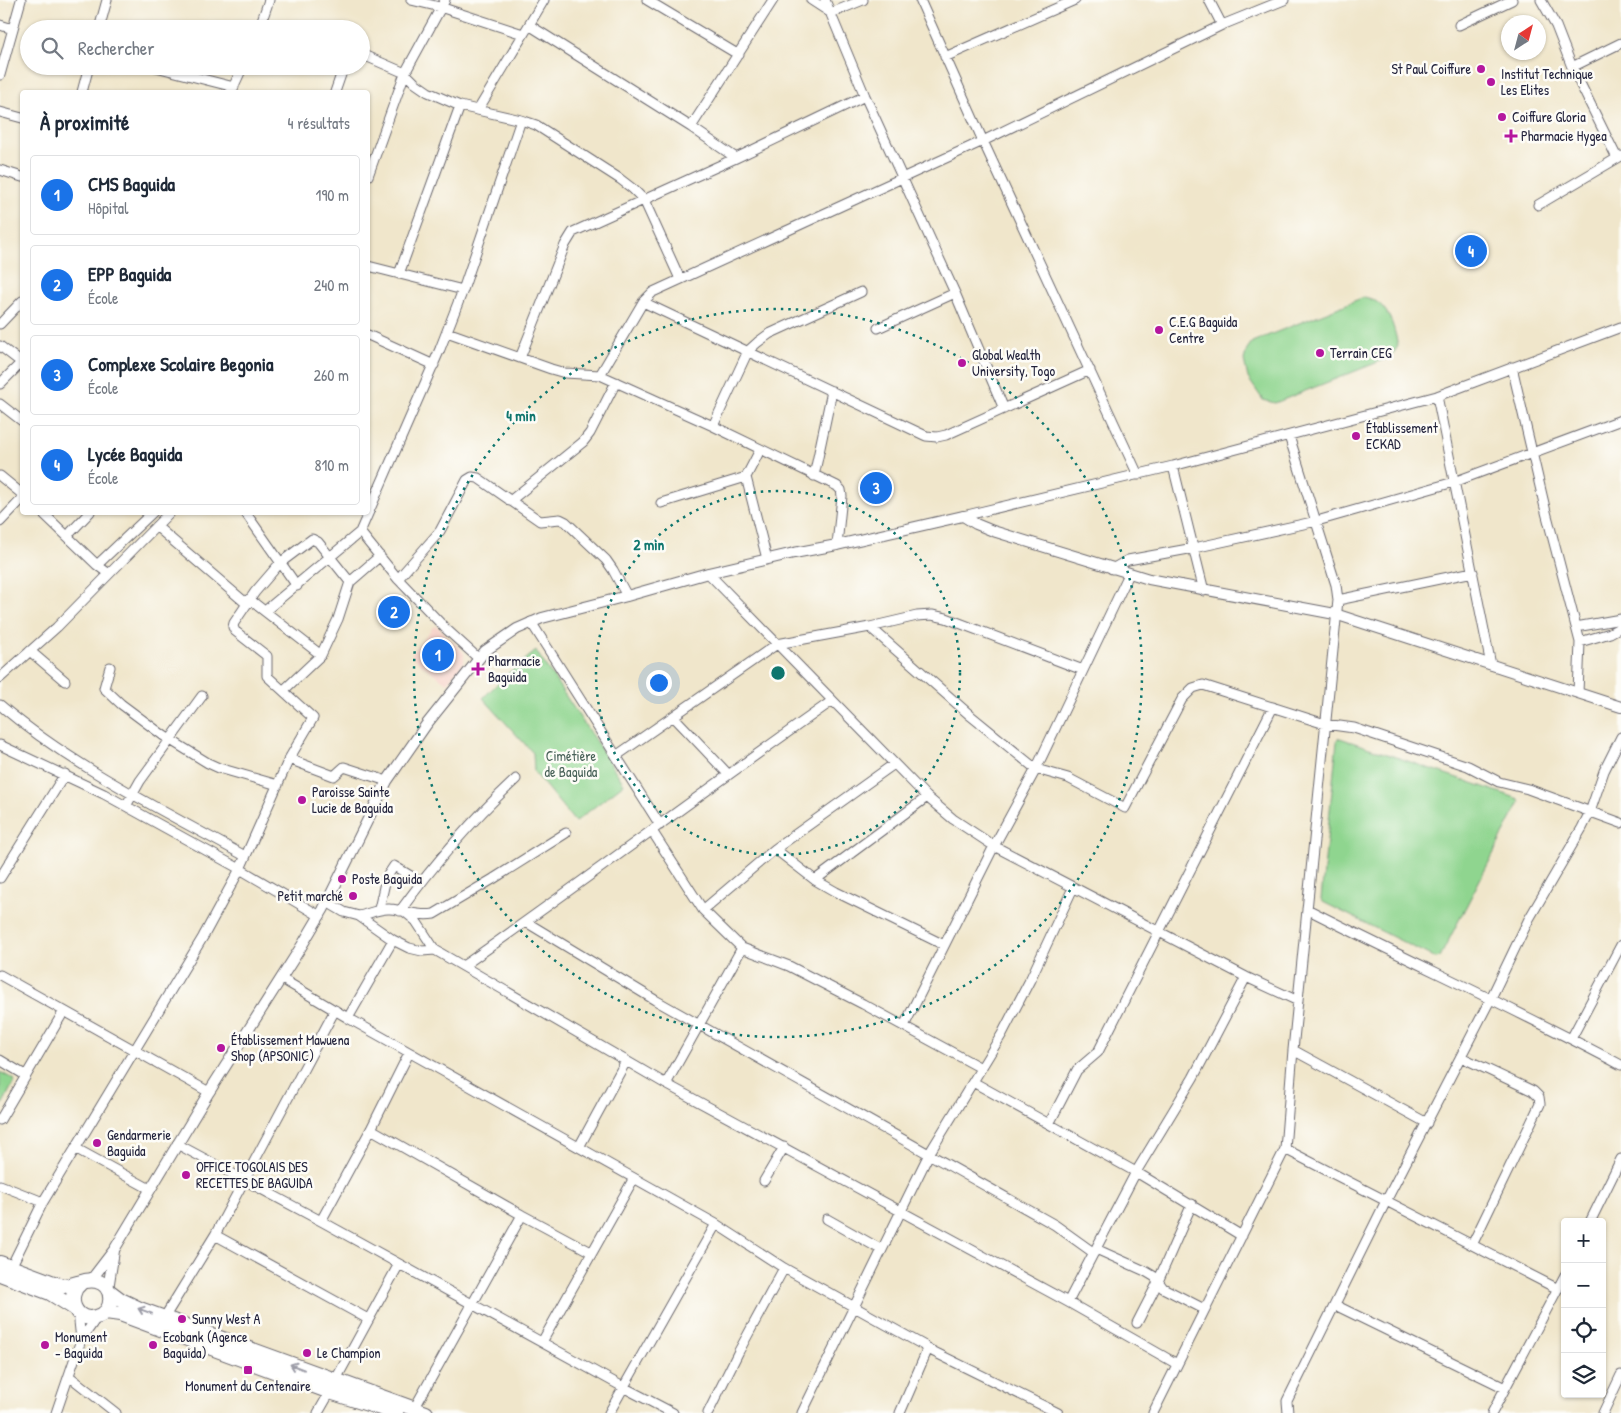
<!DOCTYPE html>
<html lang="fr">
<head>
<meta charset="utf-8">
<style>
  :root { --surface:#fff; --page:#f2f2f3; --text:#1f2937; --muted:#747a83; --line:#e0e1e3; --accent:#1a73e8 }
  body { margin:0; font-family:"Patrick Hand",sans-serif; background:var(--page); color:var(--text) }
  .controls { position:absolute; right:15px; bottom:15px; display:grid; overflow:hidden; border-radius:5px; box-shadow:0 1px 4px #0004 }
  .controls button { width:45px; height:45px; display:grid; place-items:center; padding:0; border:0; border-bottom:1px solid var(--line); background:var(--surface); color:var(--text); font:25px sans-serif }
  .compass { position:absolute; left:1501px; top:15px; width:45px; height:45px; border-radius:50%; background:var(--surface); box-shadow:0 1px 4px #0004; rotate:36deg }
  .you { position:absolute; left:658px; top:682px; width:18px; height:18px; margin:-12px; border:4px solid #fff; border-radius:50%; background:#1a73e8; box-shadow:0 0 0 8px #1a73e833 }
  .badge { display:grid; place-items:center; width:32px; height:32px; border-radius:50%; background:var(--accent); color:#fff; font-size:16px; font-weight:700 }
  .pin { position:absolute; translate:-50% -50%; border:2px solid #fff; box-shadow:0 1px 5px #0006 }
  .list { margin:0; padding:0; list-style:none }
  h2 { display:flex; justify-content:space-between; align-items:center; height:65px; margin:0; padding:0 20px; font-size:21px }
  h2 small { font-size:16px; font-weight:400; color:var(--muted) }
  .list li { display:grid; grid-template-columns:32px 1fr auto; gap:15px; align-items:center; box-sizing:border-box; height:80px; margin:0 10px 10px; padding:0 10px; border:1px solid var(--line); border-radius:5px }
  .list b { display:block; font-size:19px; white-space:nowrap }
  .list p { margin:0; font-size:16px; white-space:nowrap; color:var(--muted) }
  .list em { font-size:16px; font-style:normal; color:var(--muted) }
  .icon { flex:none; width:28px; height:28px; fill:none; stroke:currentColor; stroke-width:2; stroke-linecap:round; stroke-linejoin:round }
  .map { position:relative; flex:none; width:1621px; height:1413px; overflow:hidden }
  .search { position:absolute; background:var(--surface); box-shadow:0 1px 4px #0004; left:20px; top:20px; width:350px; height:55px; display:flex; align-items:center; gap:12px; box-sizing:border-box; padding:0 18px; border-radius:28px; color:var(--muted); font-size:19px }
  .panel { position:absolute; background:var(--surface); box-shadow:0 1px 4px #0004; left:20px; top:90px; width:350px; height:425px; border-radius:5px }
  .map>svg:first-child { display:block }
  .built { fill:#f7d1c8 }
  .green { fill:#8fd58f; stroke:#587c65 }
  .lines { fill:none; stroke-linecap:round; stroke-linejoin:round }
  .minor-casing { stroke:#6a676d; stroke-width:11 }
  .tertiary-casing { stroke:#6a676d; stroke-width:12 }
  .trunk-casing { stroke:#6a676d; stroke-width:16 }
  .minor { stroke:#fff; stroke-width:9 }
  .tertiary { stroke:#fff; stroke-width:10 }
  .trunk { stroke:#fff; stroke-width:14 }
  .oneway { stroke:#9c9ca7 }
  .ring { fill:none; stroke:#0f766e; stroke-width:2.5; stroke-dasharray:2.5 5 }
  .poi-dot { fill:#b5179e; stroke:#fdfcf7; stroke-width:2 }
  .labels { text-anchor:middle; stroke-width:5; stroke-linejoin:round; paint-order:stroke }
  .poi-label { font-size:14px; fill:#22223b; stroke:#fdfcf7; text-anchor:start }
  .park-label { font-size:14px; fill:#486158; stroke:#fdfcf7 }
  .centre { fill:#0f766e; stroke:#fdfcf7; stroke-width:2.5 }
  .ring-label { font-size:15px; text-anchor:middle; font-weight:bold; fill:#0f766e; stroke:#fdfcf7; stroke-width:5; stroke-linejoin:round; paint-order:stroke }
</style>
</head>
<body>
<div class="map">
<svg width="1621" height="1413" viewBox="0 0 1621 1413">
  <rect width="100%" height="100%" fill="#fdfcf7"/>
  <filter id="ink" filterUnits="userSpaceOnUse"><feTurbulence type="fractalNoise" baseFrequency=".02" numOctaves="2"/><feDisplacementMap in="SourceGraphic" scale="10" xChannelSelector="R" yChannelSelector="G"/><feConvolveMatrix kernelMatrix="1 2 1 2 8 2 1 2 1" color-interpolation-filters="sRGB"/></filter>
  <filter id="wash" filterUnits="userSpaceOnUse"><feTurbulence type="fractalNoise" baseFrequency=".0096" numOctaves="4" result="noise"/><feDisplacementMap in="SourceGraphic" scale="20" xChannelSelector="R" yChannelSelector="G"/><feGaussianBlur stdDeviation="1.12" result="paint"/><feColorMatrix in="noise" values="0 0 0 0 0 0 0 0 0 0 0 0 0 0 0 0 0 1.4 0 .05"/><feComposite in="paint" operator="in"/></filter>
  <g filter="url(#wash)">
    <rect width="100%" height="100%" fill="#f0e6cb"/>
    <!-- built -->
    <path class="built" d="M 434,626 L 438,627 L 464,653 L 464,662 L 447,683 L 412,657 L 412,653 Z"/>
    <!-- green -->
    <path class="green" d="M 1364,297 C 1388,301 1394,326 1398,346 L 1391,357 L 1275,403 L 1263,400 L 1248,378 L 1244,360 L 1247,349 L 1252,342 Z
      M 536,651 L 624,784 L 575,822 L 534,772 L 533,753 L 483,698 L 506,675 Z
      M 1340,738 L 1519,799 L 1520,802 L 1440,957 L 1435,958 L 1323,902 L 1321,899 L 1337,741 Z
      M 0,1072 L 15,1080 L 0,1109 Z"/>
  </g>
  <g filter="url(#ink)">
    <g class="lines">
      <defs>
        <path id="minor" d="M 411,0 L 440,7 L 523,34
          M 647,0 L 739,55
          M 811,0 L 831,13 L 863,0
          M 825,0 L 865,96 L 955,293 L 1004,409
          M 920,0 L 983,141 L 1138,475
          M 1209,0 L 1222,25
          M 1541,0 L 1556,26 L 1572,67 L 1617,158
          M 0,25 L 13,29
          M 529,25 L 691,127 L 736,158
          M 1459,25 L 1512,0
          M 99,29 L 107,0
          M 259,29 L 269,0
          M 361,54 L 405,73 L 415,83 L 428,92 L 460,106 L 521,120 L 536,125 L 620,179 L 633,189 L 644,200 L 680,279
          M 945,57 L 1075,0
          M 152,66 L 234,87
          M 1572,67 L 1621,43
          M 0,75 L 21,0
          M 82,92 L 89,66
          M 231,92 L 243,66
          M 335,92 L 344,66
          M 478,110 L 544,0
          M 0,112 L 22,118
          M 691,127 L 773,0
          M 0,170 L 22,177
          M 368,176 L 405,73 L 445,0
          M 1538,205 L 1621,156
          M 368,266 L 463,290
          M 399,274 L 460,106
          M 643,302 L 926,436 L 937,437 L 946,435 L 1090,370
          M 0,324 L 22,301
          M 878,328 L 955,293
          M 447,332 L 551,369 L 565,373 L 600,375 L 713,426 L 837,486 L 841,490 L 842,496 L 837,545
          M 368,335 L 434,365
          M 0,346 L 22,363
          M 520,358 L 565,245 L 573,232 L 736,158 L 865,96
          M 1512,367 L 1546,512 L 1580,642 L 1578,693
          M 600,375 L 643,302 L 653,292 L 983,141 L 1222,25 L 1284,0
          M 0,384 L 22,362
          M 1437,396 L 1491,665
          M 0,404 L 22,421
          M 713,426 L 748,351 L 758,342 L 769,334 L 861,292
          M 1173,466 L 1204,591
          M 0,476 L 22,494
          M 814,476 L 832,391
          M 746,477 L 767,559
          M 510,501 L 583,442 L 590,433 L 616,382
          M 661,503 L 746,477 L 760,450
          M 42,512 L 97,565 L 109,574
          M 245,512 L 297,586
          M 963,516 L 1173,466 L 1437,396 L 1621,327
          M 0,522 L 22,499
          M 156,526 L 247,604
          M 71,532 L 90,512
          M 360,532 L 398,579 L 445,628 L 478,658
          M 97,565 L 153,512
          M 1112,569 L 1128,560 L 1194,548 L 1317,521 L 1454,482 L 1621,420
          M 708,573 L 927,797 L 953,819 L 994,846 L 1246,977 L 1298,1001
          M 398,579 L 440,531 L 467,480 L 472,477 L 478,478 L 540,521 L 560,519 L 566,522 L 606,560 L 613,570 L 627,596
          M 249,599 L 321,655
          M 1338,600 L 1473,572
          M 265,611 L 360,532 L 440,349 L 463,290 L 521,120
          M 531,622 L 660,825
          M 870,627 L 971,716 L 1036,769 L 1068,778 L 1125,808 L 1182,699 L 1193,688 L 1203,685 L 1325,724 L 1354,728 L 1468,766 L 1499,782 L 1528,789 L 1621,823
          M 1576,627 L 1621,619
          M 1580,642 L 1610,633 L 1621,627
          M 30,651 L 65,681
          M 110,667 L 104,688 L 121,704 L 164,736 L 208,763 L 219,768 L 278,785
          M 0,678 L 57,627 L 170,512
          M 284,690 L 321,655 L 338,619 L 350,582 L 380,556
          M 0,705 C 73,767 162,810 245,856
          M 674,717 L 728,774
          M 0,745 L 104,794 L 240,869 L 320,916
          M 616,756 L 777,644 L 870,627 L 917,616 L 932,615 L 946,618 L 1083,670
          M 289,759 L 334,776 L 344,767 L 387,781
          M 126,806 L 140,781 L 202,696
          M 652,831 L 703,910 L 742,948 L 789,966 L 863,1004 L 981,1068
          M 775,849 L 815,880 L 836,892 L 944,945
          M 0,878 L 65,774
          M 815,880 L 927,797
          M 327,902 L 344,912 L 359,916 L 393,940 L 409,948 L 422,951 L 435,950
          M 379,909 L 386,878 L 394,866 L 421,882
          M 1307,909 C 1411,962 1518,1010 1621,1065
          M 703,910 L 775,849 L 894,764
          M 400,911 C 434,864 473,819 516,779
          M 405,912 L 416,921 L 435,950 L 666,1084 L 1068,1302 L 1177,1364
          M 359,916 C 369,914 379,908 390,909 C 405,910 418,917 434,914 L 493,879 L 566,833
          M 526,922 L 655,1000 L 1055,1225 L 1094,1253
          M 463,966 C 587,879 708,788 832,701
          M 0,975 L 209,1092
          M 282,979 L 348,1018 L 716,1224 L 784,1268 L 923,1345 L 926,1348 L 1058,1413
          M 348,1018 L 393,940
          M 904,1026 L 994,846 L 1036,769 L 1129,574
          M 1571,1039 L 1621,945
          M 1293,1050 L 1427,1123
          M 1461,1057 L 1533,1091 L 1539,1097 L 1540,1104 L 1472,1245
          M 0,1060 L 25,1075
          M 973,1082 L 1136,1172 L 1242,1236
          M 666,1084 L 742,948
          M 0,1120 L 64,1011
          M 1049,1124 L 1077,1070 L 1098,1052 L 1273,707
          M 371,1129 L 522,1215 L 591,1252
          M 177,1144 L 321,1221 L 623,1387 L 673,1413
          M 579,1147 L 626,1061
          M 75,1148 L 150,1189
          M 1285,1149 L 1558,1289
          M 764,1181 L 784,1147
          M 0,1185 L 43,1202
          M 827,1219 L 882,1250
          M 321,1221 L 371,1129 L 409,1053
          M 1590,1222 L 1621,1159
          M 215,1235 L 368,1319
          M 1096,1249 L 1145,1271 L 1155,1277 L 1163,1288 L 1204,1309
          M 11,1267 L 43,1202 L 203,937 L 240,869 L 289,759 L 313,718 L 267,676 L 267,656 L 235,631 L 233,627 L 234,623 L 255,592 L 280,563 L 312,539 L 318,542 L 350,582
          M 1068,1302 L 1136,1172 L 1193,1078 L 1246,977
          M 1335,1305 L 1505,1388
          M 78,1312 L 81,1340
          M 164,1318 L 215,1235 L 335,1010
          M 1137,1323 L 1156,1286 L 1192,1204
          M 542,1342 L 634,1178
          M 69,1376 L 116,1413
          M 335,1381 L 399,1264
          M 414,1409 L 522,1215
          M 56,1413 L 81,1340 L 97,1317
          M 318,1413 L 330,1392
          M 609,1413 L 716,1224
          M 708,1413 L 739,1351 L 784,1268
          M 802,1413 L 929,1154 L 1002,1034 L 1030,980 L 1073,888
          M 900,1413 L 926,1353 L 926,1348
          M 1153,1413 L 1285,1149 L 1293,1050 L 1338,600 L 1336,585 L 1289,436
          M 1288,1413 L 1287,1401 L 1386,1201 L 1491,998 L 1529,919 L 1582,828 L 1590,812 L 1604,771 L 1621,737
          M 1492,1413 L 1565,1275
          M 1603,1413 L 1621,1375"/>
        <path id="tertiary" d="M 91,1280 L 114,1250 L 209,1092 L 301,947 L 323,910 L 387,781 L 426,725 L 485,651 L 517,629 L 542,618 L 627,596 L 708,573 L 794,553 L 837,545 L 963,516 L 976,524 L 993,531 L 1149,579 L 1335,614 L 1621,707
          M 108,1289 L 114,1251"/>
        <path id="trunk" d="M 0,1263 L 62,1286 C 74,1286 86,1278 96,1281 C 115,1285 115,1313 96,1317 C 74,1323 65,1295 81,1283
          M 0,1274 L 50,1293 L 74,1308
          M 109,1291 L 121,1300 L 140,1309 L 426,1413
          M 106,1312 L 120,1314 L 330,1392 L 396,1413"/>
      </defs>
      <!-- minor casing -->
      <use href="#minor" class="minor-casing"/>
      <!-- tertiary casing -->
      <use href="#tertiary" class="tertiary-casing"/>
      <!-- trunk casing -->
      <use href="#trunk" class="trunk-casing"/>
      <!-- minor -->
      <use href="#minor" class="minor"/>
      <!-- tertiary -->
      <use href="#tertiary" class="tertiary"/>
      <!-- trunk -->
      <use href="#trunk" class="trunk"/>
    </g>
    <!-- one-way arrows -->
    <defs><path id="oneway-shaft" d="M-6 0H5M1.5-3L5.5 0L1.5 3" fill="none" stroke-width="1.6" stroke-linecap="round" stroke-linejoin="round" transform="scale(1.25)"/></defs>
    <g class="oneway">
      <use href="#oneway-shaft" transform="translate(145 1311) rotate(-160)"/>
      <use href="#oneway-shaft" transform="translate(297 1367) rotate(-159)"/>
    </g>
  </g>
  <!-- distance rings -->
  <g class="ring">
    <circle cx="778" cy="673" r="182"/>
    <circle cx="778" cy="673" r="364"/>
  </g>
  <!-- markers -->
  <g class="poi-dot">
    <circle cx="1481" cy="69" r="5"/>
    <circle cx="1491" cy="82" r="5"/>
    <circle cx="1502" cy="117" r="5"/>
    <path d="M1508.5 128.5h5v5h5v5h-5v5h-5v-5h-5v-5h5z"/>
    <circle cx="1159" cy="330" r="5"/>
    <circle cx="1320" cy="353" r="5"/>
    <circle cx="962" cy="363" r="5"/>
    <circle cx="1356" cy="436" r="5"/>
    <path d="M475.5 661.5h5v5h5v5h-5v5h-5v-5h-5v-5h5z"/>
    <circle cx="302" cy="800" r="5"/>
    <circle cx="342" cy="879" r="5"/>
    <circle cx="353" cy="896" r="5"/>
    <circle cx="221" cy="1048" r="5"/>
    <circle cx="97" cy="1143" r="5"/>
    <circle cx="186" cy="1175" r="5"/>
    <circle cx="182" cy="1319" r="5"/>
    <circle cx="45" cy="1345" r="5"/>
    <circle cx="153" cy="1345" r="5"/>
    <circle cx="307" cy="1353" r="5"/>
    <rect x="243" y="1365" width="10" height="10" rx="2.5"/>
  </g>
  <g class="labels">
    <!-- poi labels -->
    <g class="poi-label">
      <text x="1471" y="74" text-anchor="end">St Paul Coiffure</text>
      <text x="1501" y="79">Institut Technique<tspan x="1501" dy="16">Les Elites</tspan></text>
      <text x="1512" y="122">Coiffure Gloria</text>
      <text x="1521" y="141">Pharmacie Hygea</text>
      <text x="1169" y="327">C.E.G Baguida<tspan x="1169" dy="16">Centre</tspan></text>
      <text x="1330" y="358">Terrain CEG</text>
      <text x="972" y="360">Global Wealth<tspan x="972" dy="16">University, Togo</tspan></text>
      <text x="1366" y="433">Établissement<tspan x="1366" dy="16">ECKAD</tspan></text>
      <text x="488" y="666">Pharmacie<tspan x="488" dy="16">Baguida</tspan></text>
      <text x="312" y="797">Paroisse Sainte<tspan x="312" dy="16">Lucie de Baguida</tspan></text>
      <text x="352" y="884">Poste Baguida</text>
      <text x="343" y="901" text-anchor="end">Petit marché</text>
      <text x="231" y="1045">Établissement Mawuena<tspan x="231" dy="16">Shop (APSONIC)</tspan></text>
      <text x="107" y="1140">Gendarmerie<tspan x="107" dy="16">Baguida</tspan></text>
      <text x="196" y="1172">OFFICE TOGOLAIS DES<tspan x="196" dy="16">RECETTES DE BAGUIDA</tspan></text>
      <text x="192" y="1324">Sunny West A</text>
      <text x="55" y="1342">Monument<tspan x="55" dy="16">- Baguida</tspan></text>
      <text x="163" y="1342">Ecobank (Agence<tspan x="163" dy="16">Baguida)</tspan></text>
      <text x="317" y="1358">Le Champion</text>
      <text x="248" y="1391" text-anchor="middle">Monument du Centenaire</text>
    </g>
    <!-- park labels -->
    <g class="park-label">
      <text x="571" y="761">Cimétière<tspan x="571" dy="16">de Baguida</tspan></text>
    </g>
  </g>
  <circle cx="778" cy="673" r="8" class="centre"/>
  <g class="ring-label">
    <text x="521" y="421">4 min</text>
    <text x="649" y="550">2 min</text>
  </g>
</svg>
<div class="controls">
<button>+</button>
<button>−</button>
<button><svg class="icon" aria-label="locate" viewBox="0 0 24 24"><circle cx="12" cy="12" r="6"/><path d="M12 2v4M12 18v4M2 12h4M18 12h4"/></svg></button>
<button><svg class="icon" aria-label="layers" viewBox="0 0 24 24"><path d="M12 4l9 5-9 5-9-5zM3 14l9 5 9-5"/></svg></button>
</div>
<svg class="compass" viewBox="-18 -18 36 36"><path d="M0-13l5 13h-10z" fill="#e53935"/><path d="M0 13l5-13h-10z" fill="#747a83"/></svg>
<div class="you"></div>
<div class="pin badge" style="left:438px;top:655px">1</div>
<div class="pin badge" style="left:394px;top:612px">2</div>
<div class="pin badge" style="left:876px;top:488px">3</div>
<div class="pin badge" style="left:1471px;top:251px">4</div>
<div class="search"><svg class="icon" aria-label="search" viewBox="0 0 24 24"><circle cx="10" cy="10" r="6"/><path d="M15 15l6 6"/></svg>Rechercher</div>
<section class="panel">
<h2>À proximité<small>4 résultats</small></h2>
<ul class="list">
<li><span class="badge">1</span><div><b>CMS Baguida</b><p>Hôpital</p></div><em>190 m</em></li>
<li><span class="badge">2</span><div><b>EPP Baguida</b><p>École</p></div><em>240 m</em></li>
<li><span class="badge">3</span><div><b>Complexe Scolaire Begonia</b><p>École</p></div><em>260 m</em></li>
<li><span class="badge">4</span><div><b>Lycée Baguida</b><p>École</p></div><em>810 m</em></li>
</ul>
</section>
</div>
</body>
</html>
